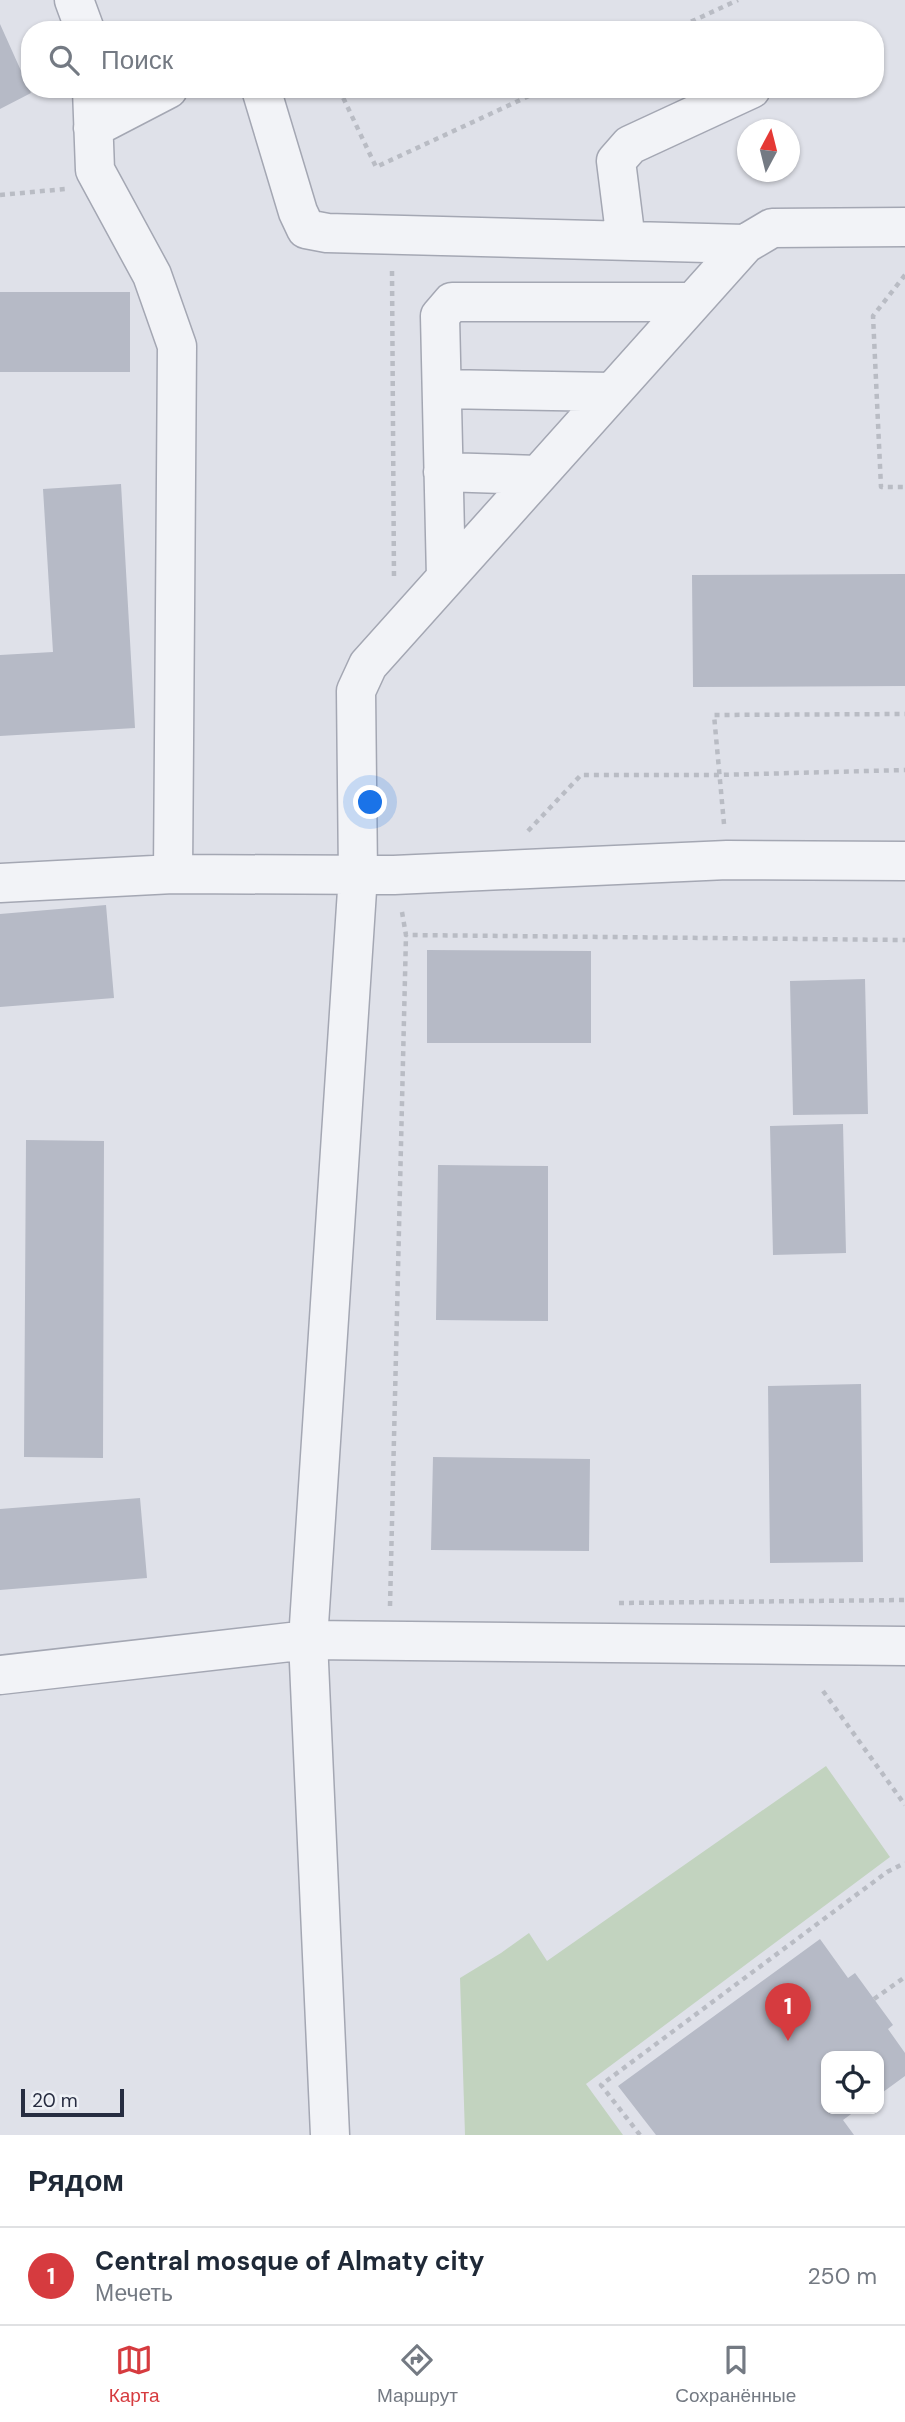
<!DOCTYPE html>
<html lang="ru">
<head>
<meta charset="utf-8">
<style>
  :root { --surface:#fff; --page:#f2f2f3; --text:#1f2937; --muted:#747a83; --line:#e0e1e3; --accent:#d63b3f }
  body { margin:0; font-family:"DM Sans",sans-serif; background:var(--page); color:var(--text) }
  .controls { position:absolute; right:21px; bottom:21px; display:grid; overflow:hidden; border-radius:14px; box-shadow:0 2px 5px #0004 }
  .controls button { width:63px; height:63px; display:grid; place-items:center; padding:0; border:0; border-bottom:2px solid var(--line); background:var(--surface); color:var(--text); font:35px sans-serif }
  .compass { position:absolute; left:737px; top:119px; width:63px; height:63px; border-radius:50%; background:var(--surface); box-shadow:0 2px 5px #0004; rotate:7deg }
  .scale { position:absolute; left:21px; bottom:18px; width:103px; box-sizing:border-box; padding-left:7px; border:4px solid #272d41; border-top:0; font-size:19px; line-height:24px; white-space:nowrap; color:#272d41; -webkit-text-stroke:5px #eef1f6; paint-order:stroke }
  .you { position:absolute; left:371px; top:803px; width:24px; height:24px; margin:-18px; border:5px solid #fff; border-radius:50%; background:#1a73e8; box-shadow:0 0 0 10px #1a73e833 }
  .badge { display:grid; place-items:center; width:46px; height:46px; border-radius:50%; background:var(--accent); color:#fff; font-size:23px; font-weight:700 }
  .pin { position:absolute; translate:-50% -58px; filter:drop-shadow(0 2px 4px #0008) }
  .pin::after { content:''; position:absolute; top:37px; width:24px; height:21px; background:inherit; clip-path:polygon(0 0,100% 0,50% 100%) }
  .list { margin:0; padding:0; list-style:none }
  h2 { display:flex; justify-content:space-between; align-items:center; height:91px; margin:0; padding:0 28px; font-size:30px }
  h2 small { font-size:23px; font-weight:400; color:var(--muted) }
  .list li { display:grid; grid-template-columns:46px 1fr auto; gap:21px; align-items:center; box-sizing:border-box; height:98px; padding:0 28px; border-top:2px solid var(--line) }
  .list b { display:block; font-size:26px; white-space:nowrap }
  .list p { margin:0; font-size:23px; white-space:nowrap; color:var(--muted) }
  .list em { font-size:23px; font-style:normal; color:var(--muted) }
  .icon { flex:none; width:38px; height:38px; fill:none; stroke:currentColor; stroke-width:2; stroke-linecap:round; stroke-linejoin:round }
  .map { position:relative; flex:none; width:905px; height:2135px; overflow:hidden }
  .search { position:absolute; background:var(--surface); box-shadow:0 2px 5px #0004; left:21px; right:21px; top:21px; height:77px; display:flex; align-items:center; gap:18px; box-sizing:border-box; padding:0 24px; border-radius:28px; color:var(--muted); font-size:26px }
  .sheet { height:189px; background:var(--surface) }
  nav { display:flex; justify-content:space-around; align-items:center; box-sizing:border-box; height:98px; border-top:2px solid var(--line); background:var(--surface); font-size:19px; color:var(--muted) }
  nav a { display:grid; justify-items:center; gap:4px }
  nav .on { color:var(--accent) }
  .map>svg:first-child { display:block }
  .green { fill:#c2d3bf }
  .building { fill:#b6bac6 }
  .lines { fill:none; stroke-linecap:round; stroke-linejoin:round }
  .minor-casing { stroke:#a4a7b3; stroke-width:41 }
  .path { stroke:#b9bcc4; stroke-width:4.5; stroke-dasharray:5 5; stroke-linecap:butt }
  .minor { stroke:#f2f3f7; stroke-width:38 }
</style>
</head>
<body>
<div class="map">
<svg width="905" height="2135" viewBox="0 0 905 2135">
  <rect width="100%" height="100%" fill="#dfe1e9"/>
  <!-- green -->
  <path class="green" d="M 826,1766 L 890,1857 L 586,2084 L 623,2135 L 465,2135 L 460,1978 L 501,1953 L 529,1933 L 547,1961 Z"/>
  <!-- building -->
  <path class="building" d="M 0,24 L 31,93 L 0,109 Z
    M 0,292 L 130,292 L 130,372 L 0,372 Z
    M 121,484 L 135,728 L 0,736 L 0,655 L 53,652 L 43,489 Z
    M 905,574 L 905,686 L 693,687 L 692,575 Z
    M 106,905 L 114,998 L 0,1007 L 0,914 Z
    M 427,950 L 591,951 L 591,1043 L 427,1043 Z
    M 865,979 L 868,1114 L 793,1115 L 790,981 Z
    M 843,1124 L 846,1253 L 773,1255 L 770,1126 Z
    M 26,1140 L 104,1141 L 103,1458 L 24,1457 Z
    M 438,1165 L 548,1166 L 548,1321 L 436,1320 Z
    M 861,1384 L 863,1562 L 770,1563 L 768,1386 Z
    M 433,1457 L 590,1459 L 589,1551 L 431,1550 Z
    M 140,1498 L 147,1578 L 0,1590 L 0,1509 Z
    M 820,1939 L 848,1978 L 855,1973 L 893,2025 L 888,2029 L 905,2053 L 905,2076 L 879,2095 L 879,2056 L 826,2056 L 826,2109 L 858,2109 L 843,2120 L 854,2135 L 656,2135 L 618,2086 Z"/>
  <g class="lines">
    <defs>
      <path id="minor" d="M 74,0 L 85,30
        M 92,89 L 95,170 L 152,275 L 177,346 L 173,874
        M 261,89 L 298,212 L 306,229 L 327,233 L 745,244
        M 93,128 L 168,89
        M 626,241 L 616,161 L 630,145 L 751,89
        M 442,389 L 612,392
        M 443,472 L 538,475
        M 446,578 L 440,316 L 452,302 L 693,302
        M 0,883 L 173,874 L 394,875 L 727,860 L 905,861
        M 0,1675 L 308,1640 L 905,1646
        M 330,2135 L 308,1640 L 358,875 L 356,691 L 368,665 L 745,244 L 772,228 L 905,227"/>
    </defs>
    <!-- minor casing -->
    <use href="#minor" class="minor-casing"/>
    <!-- path -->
    <path class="path" d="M 673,30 L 738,0
      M 339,89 L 376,167 L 544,89
      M 0,195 L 65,189
      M 392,271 L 394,580
      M 905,275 L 873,316 L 881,487 L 905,487
      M 724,824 L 714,715 L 905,714
      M 528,831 L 581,775 L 719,775 L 905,770
      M 402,912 L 406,935 L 905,940
      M 619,1603 L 905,1600
      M 390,1606 L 406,935
      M 823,1691 L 905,1805
      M 874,1999 L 905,1977
      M 640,2135 L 601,2085 L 887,1872 L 905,1863"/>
    <!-- minor -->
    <use href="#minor" class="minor"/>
  </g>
</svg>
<div class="controls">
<button><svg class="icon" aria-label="locate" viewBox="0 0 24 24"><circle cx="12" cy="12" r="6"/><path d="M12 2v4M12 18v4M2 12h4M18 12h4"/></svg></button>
</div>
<svg class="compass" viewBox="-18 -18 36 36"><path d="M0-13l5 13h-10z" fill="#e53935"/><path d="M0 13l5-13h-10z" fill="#747a83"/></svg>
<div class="scale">20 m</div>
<div class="you"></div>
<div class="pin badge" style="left:788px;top:2041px">1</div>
<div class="search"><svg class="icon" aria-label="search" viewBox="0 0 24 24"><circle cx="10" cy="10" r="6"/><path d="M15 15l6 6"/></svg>Поиск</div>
</div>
<section class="sheet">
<h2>Рядом<small></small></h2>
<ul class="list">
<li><span class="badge">1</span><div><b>Central mosque of Almaty city</b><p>Мечеть</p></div><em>250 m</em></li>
</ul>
</section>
<nav>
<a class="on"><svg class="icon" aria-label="map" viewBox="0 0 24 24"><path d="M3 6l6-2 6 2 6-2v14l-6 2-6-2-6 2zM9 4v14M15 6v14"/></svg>Карта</a>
<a><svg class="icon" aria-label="directions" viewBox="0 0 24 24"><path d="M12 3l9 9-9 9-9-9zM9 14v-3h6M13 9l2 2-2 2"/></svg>Маршрут</a>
<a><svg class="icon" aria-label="saved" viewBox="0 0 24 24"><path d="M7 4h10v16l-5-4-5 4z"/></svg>Сохранённые</a>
</nav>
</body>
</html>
